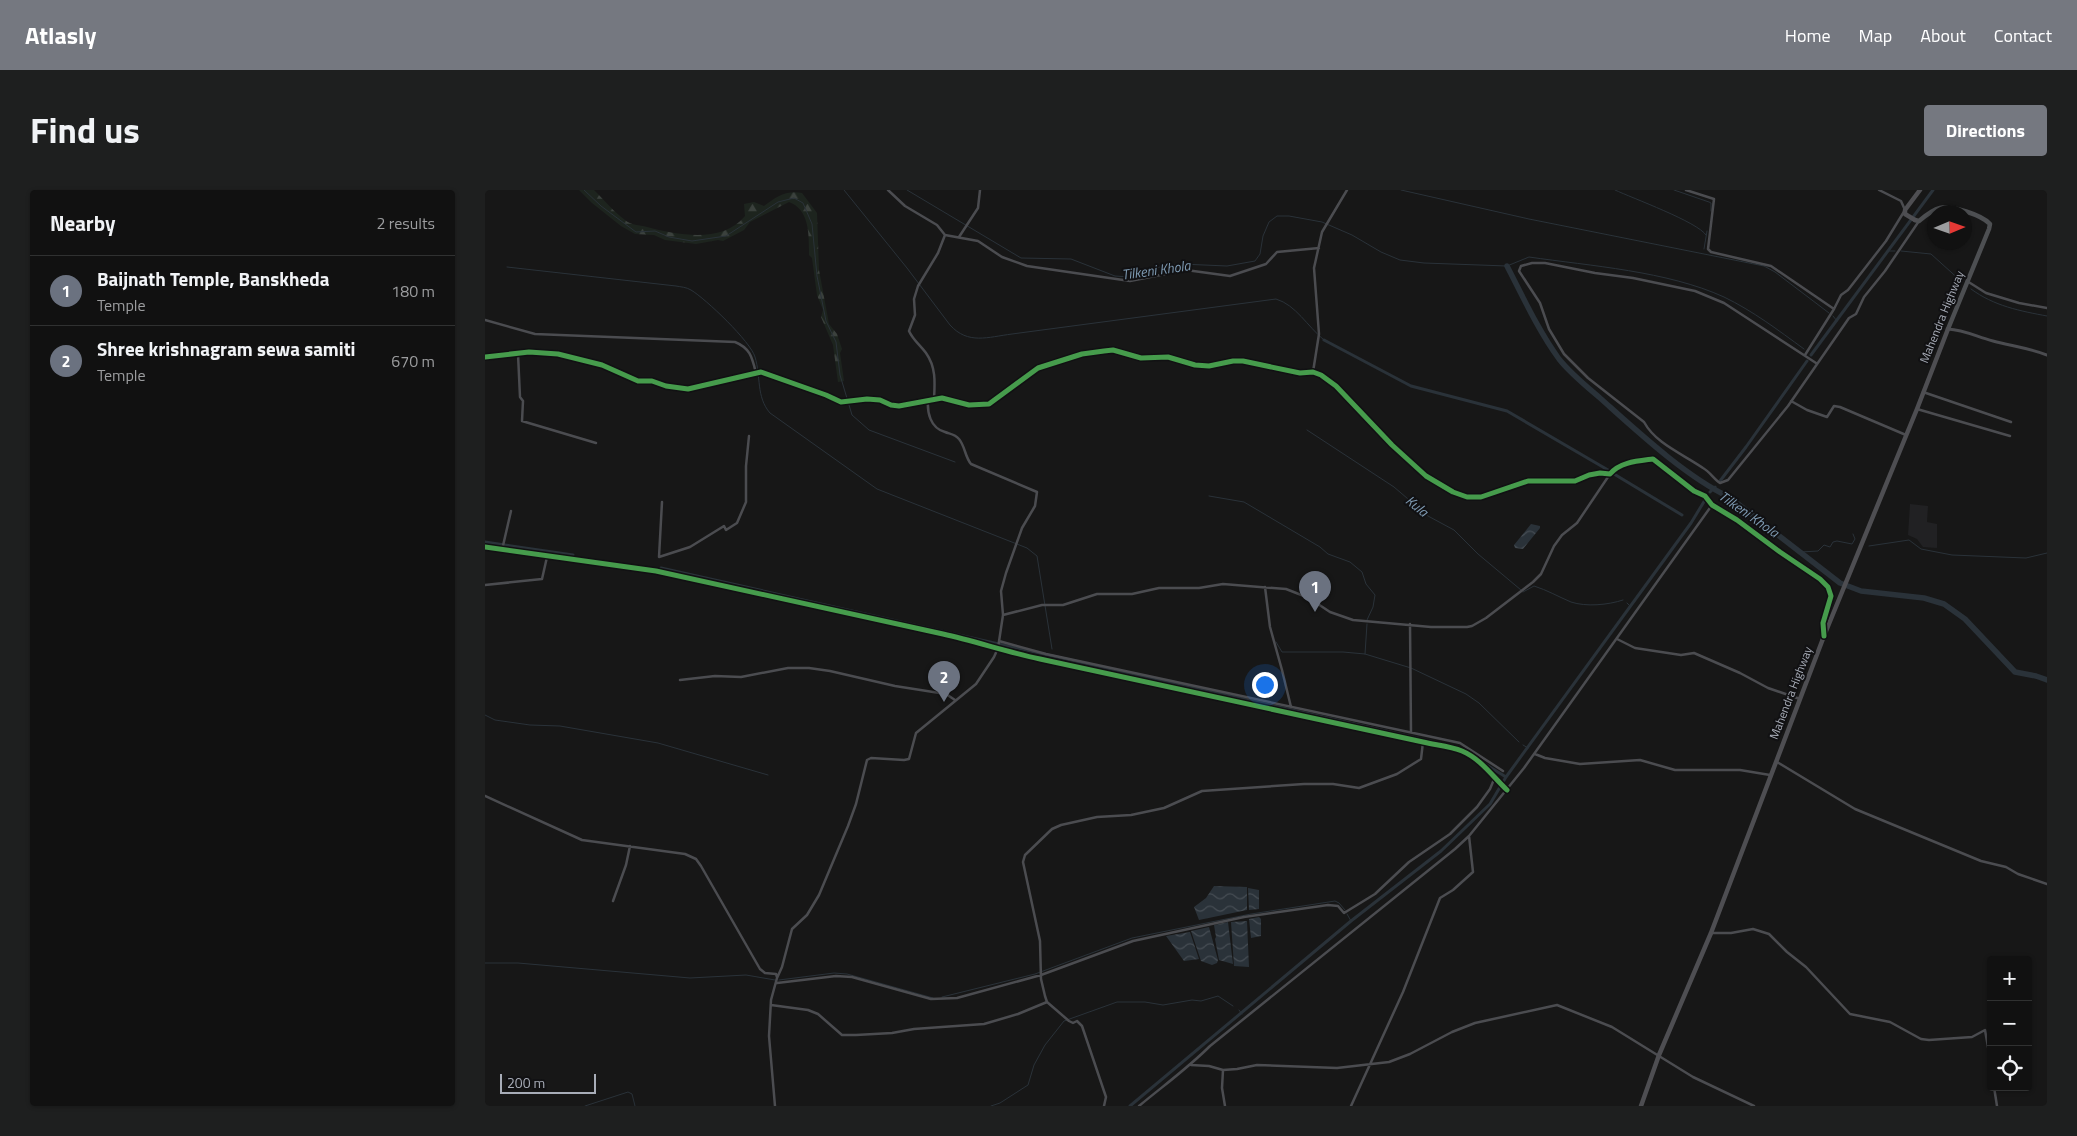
<!DOCTYPE html>
<html lang="en">
<head>
<meta charset="utf-8">
<style>
  :root { --surface:#111; --page:#1e1f1f; --text:#f1f3f6; --muted:#9c9d9f; --line:#303131; --accent:#757880 }
  body { margin:0; font-family:"Titillium Web",sans-serif; background:var(--page); color:var(--text) }
  .controls { position:absolute; right:15px; bottom:15px; display:grid; overflow:hidden; border-radius:5px; box-shadow:0 1px 4px #0004 }
  .controls button { width:45px; height:45px; display:grid; place-items:center; padding:0; border:0; border-bottom:1px solid var(--line); background:var(--surface); color:var(--text); font:25px sans-serif }
  .compass { position:absolute; left:1442px; top:15px; width:45px; height:45px; border-radius:50%; background:var(--surface); box-shadow:0 1px 4px #0004; rotate:88deg }
  .scale { position:absolute; left:15px; bottom:12px; width:96px; box-sizing:border-box; padding-left:5px; border:2px solid #a8adb8; border-top:0; font-size:14px; line-height:18px; white-space:nowrap; color:#a8adb8; -webkit-text-stroke:4px #111113; paint-order:stroke }
  .you { position:absolute; left:779px; top:494px; width:18px; height:18px; margin:-12px; border:4px solid #fff; border-radius:50%; background:#1a73e8; box-shadow:0 0 0 8px #1a73e833 }
  .badge { display:grid; place-items:center; width:32px; height:32px; border-radius:50%; background:var(--accent); color:#fff; font-size:16px; font-weight:700 }
  .pin { position:absolute; translate:-50% -41px; filter:drop-shadow(0 1px 2px #0008) }
  .pin::after { content:''; position:absolute; top:26px; width:18px; height:15px; background:inherit; clip-path:polygon(0 0,100% 0,50% 100%) }
  .list { margin:0; padding:0; list-style:none }
  h2 { display:flex; justify-content:space-between; align-items:center; height:65px; margin:0; padding:0 20px; font-size:21px }
  h2 small { font-size:16px; font-weight:400; color:var(--muted) }
  .list li { display:grid; grid-template-columns:32px 1fr auto; gap:15px; align-items:center; box-sizing:border-box; height:70px; padding:0 20px; border-top:1px solid var(--line) }
  .list b { display:block; font-size:19px; white-space:nowrap }
  .list p { margin:0; font-size:16px; white-space:nowrap; color:var(--muted) }
  .list em { font-size:16px; font-style:normal; color:var(--muted) }
  .icon { flex:none; width:28px; height:28px; fill:none; stroke:currentColor; stroke-width:2; stroke-linecap:round; stroke-linejoin:round }
  .map { position:relative; flex:none; width:1562px; height:916px; overflow:hidden; border-radius:5px }
  header { display:flex; align-items:center; gap:30px; box-sizing:border-box; height:70px; padding:0 25px; background:var(--accent); color:#fff }
  header strong { font-size:24px }
  nav { display:flex; gap:28px; margin-inline-start:auto; font-size:18px }
  .intro { display:flex; align-items:center; justify-content:space-between; box-sizing:border-box; height:120px; padding:0 30px }
  h1 { margin:0; font-size:35px }
  .button { padding:12px 22px; border-radius:5px; background:var(--accent); color:#fff; font-size:18px; font-weight:700 }
  main { display:flex; gap:30px; padding:0 30px }
  aside { flex:1; background:var(--surface); border-radius:5px; box-shadow:0 1px 4px #0004 }
  .map>svg:first-child { display:block }
  .built { fill:#212123 }
  .forest { fill:url(#forest-firs) }
  .water { fill:url(#water-waves) }
  .lines { fill:none; stroke-linecap:round; stroke-linejoin:round }
  .stream { stroke:#2a3239; stroke-width:1 }
  .canal { stroke:#2a3239; stroke-width:3 }
  .river { stroke:#2a3239; stroke-width:5.5 }
  .minor { stroke:#4b4c50; stroke-width:2.5 }
  .tertiary { stroke:#4b4c50; stroke-width:3 }
  .primary { stroke:#4d4f52; stroke-width:4.5 }
  .trunk { stroke:#4e4e52; stroke-width:4.5 }
  .cycleway-casing { stroke:#111113; stroke-width:8 }
  .cycleway { stroke:#469c4c; stroke-width:5 }
  .labels { text-anchor:middle; stroke-width:4; stroke-linejoin:round; paint-order:stroke }
  .street-label { font-size:12px; fill:#a8adb8; stroke:#111113 }
  .water-label { font-size:14px; font-style:italic; fill:#7f9bb3; stroke:#111113 }
</style>
</head>
<body>
<header>
<strong>Atlasly</strong>
<nav><a>Home</a><a>Map</a><a>About</a><a>Contact</a></nav>
</header>
<div class="intro"><h1>Find us</h1><a class="button">Directions</a></div>
<main>
<aside>
<h2>Nearby<small>2 results</small></h2>
<ul class="list">
<li><span class="badge" style="background:#6b7280">1</span><div><b>Baijnath Temple, Banskheda</b><p>Temple</p></div><em>180 m</em></li>
<li><span class="badge" style="background:#6b7280">2</span><div><b>Shree krishnagram sewa samiti</b><p>Temple</p></div><em>670 m</em></li>
</ul>
</aside>
<div class="map">
<svg width="1562" height="916" viewBox="0 0 1562 916">
  <defs>
    <pattern id="forest-firs" width="22" height="20" patternUnits="userSpaceOnUse" patternTransform="scale(1.25)"><rect width="22" height="20" fill="#1d241e"/><path d="M5 1l3.5 6h-7zM16 11l3.5 6h-7z" fill="#3b413d"/></pattern>
    <pattern id="water-waves" width="16" height="10" patternUnits="userSpaceOnUse" patternTransform="scale(1.25)"><rect width="16" height="10" fill="#2a3239"/><path d="M0 5q4-4 8 0t8 0" fill="none" stroke="#464d54"/></pattern>
  </defs>
  <rect width="100%" height="100%" fill="#171717"/>
  <!-- built -->
  <path class="built" d="M 1425,314 L 1443,316 L 1442,332 L 1452,334 L 1452,358 L 1438,357 L 1432,349 L 1423,345 Z"/>
  <!-- forest -->
  <path class="forest" d="M 94,0 L 109,0 C 119,10 129,22 140,30 C 146,35 154,35 162,37 C 193,45 237,54 260,26 L 259,14 L 269,12 L 279,16 C 291,7 301,0 317,3 L 332,23 L 334,80 L 344,134 L 352,144 L 357,159 L 355,163 L 359,191 L 353,192 L 348,155 L 336,127 L 338,120 L 332,105 L 327,68 L 324,65 C 324,45 325,20 304,12 L 265,32 L 259,40 L 238,51 L 233,50 L 211,54 L 180,50 L 169,45 L 150,44 L 136,36 L 107,13 Z"/>
  <!-- water -->
  <path class="water" d="M 1046,334 L 1055,336 L 1055,338 L 1038,359 L 1030,358 L 1029,355 Z
    M 729,696 L 762,697 L 762,720 L 714,730 L 709,717 L 721,708 Z
    M 763,698 L 774,700 L 774,719 L 764,720 Z
    M 774,727 L 776,729 L 776,746 L 766,748 L 764,729 Z
    M 762,731 L 764,777 L 749,776 L 746,732 Z
    M 743,732 L 748,774 L 734,770 L 730,749 L 731,747 L 729,735 Z
    M 724,737 L 733,770 L 732,773 L 727,775 L 716,771 L 706,741 Z
    M 705,742 L 714,769 L 699,771 L 681,746 Z"/>
  <g class="lines">
    <!-- stream -->
    <path class="stream" d="M 99,0 L 116,16 L 151,42 L 170,41 L 184,47 L 207,51 L 241,46 L 293,12 L 309,8 L 318,13 L 327,34 L 332,86 L 341,131 L 351,152 L 355,185 L 367,225 L 384,240 L 470,272
      M 359,0 L 422,78 L 465,135 C 483,155 503,147 527,144 L 791,109 C 811,115 822,136 839,150
      M 422,0 L 536,68 L 586,69 L 630,86 L 644,87 L 675,77 L 696,74 L 742,76 L 770,71 L 775,64 L 778,46 L 784,32 L 792,26 L 804,26 L 837,32 L 867,45 L 896,62 L 915,70 L 939,73 L 1022,76 L 1044,67 C 1106,76 1182,81 1239,107 C 1268,121 1293,140 1319,159
      M 916,0 L 1044,29 L 1279,76 L 1290,82 L 1344,123
      M 1130,0 C 1147,8 1213,32 1221,45
      M 1189,0 L 1224,12 L 1226,13 L 1226,21
      M 1219,59 L 1222,41
      M 1403,61 L 1410,61
      M 1416,61 L 1446,64 L 1477,92
      M 22,77 L 191,96 C 196,97 201,97 206,100 C 221,109 266,152 270,167 C 276,186 271,207 285,223 L 392,299 L 542,358 L 552,366 L 567,459
      M 1486,99 C 1509,116 1535,121 1562,126
      M 1348,126 L 1352,131
      M 822,240 L 909,297 L 943,326 L 969,340 L 993,364 L 1036,400
      M 724,306 L 759,312 L 835,357 L 843,364 L 865,372 L 877,382 L 881,394 L 890,405 L 888,417 L 882,430
      M 1384,356 L 1424,350 L 1436,359 L 1467,365 L 1541,368 L 1562,363
      M 1316,362 L 1333,361 L 1339,355 L 1345,357 L 1348,352 L 1352,351 L 1367,354 L 1370,349 L 1368,344
      M 1038,402 L 1049,396 C 1062,400 1074,407 1086,412 C 1101,417 1123,415 1138,410
      M 1142,413 L 1145,416
      M 791,452 L 797,462 L 858,462 L 880,464 L 926,478 L 981,504 L 994,513 L 1034,552
      M 880,464 L 882,434
      M 0,525 L 10,530 L 45,535 L 75,536 L 173,553 L 283,585
      M 1038,555 L 1043,558
      M 862,724 L 866,731
      M 0,773 L 33,773 L 205,788 L 261,785 L 290,790
      M 294,790 L 349,783 L 362,784 L 448,808
      M 457,807 L 550,784 L 647,748 L 766,724 L 850,711 L 854,713 L 860,720
      M 754,820 L 757,824
      M 100,916 L 143,902 L 147,904 L 150,916
      M 506,916 L 515,913 L 543,895 L 549,875 L 560,855 L 579,831 L 632,812 L 660,812 L 678,815 L 707,810 L 716,811 L 733,806 L 748,816"/>
    <!-- canal -->
    <path class="canal" d="M 839,150 L 926,196 L 1022,221 L 1123,280
      M 1326,165 L 1448,0
      M 1129,284 L 1197,325
      M 1235,291 L 1261,257 L 1322,171
      M 1225,302 L 1230,297
      M 0,352 L 88,365
      M 176,378 L 972,557 L 1021,587
      M 645,916 L 866,731 L 956,661 L 1005,614 L 1021,587 L 1206,333 L 1220,310"/>
    <!-- river -->
    <path class="river" d="M 1022,76 C 1038,107 1053,140 1074,169 C 1085,183 1101,196 1115,208 C 1152,241 1200,286 1244,307 L 1355,393 L 1376,401 L 1439,408 L 1459,414 L 1480,429 L 1530,482 L 1551,486 L 1562,490"/>
    <!-- minor -->
    <path class="minor" d="M 403,0 L 420,16 L 452,35 L 460,45
      M 1201,0 L 1229,9 L 1223,59 L 1226,62 L 1286,76 L 1349,119
      M 474,47 L 493,18 L 495,0
      M 1482,91 L 1501,103 L 1534,113 L 1562,118
      M 0,130 L 50,144 L 250,152 C 265,158 267,167 271,183
      M 33,164 L 35,207 L 38,211 L 37,231 L 111,253
      M 1320,165 L 1349,119 L 1356,105 L 1363,100 L 1401,51 L 1420,20 L 1416,11 L 1394,0
      M 0,167 L 44,162 L 73,164 L 117,175 L 153,191 L 167,191 L 181,196 L 203,199 L 276,182 L 341,205 L 356,212 L 382,209 L 395,210 L 406,215 L 414,216 L 457,208 L 484,215 L 504,214 L 553,178 L 597,164 L 619,161 L 628,160 L 656,168 L 683,167 L 710,175 L 724,176 L 748,171 L 758,171 L 815,183 L 828,182 L 836,185 L 851,196 L 907,255 L 941,286 L 968,302 L 982,307 L 996,307 L 1043,291 L 1090,291 L 1104,285 L 1115,283 L 1125,284 C 1135,272 1153,271 1168,269 L 1209,301 L 1220,306 L 1227,315 L 1252,330 L 1295,362 L 1335,389 L 1343,397 L 1346,406 L 1338,433 L 1339,444
      M 1331,173 L 1239,113 L 1210,101 L 1148,88 L 1110,83 L 1060,73 L 1047,73 L 1036,76 L 1034,81 L 1055,113 L 1064,139 L 1079,164 L 1103,188 L 1159,232 C 1171,254 1198,264 1218,278 C 1225,282 1229,289 1235,293 L 1243,290 L 1303,216 L 1364,128 L 1371,124 L 1379,107 L 1400,81 L 1434,31
      M 828,182 L 834,144 L 829,78 L 837,42 L 862,0
      M 1438,202 L 1526,232
      M 449,209 C 450,192 451,177 441,163 C 435,155 428,150 424,141 L 430,125 L 429,109 L 433,96 L 453,63 L 460,45 L 493,51 L 517,67 L 542,76 L 645,91 L 701,80 L 745,86 L 781,74 L 792,62 L 834,58
      M 1306,211 L 1322,220 L 1342,227 L 1349,216 L 1355,217 L 1421,245
      M 1432,219 L 1525,246
      M 177,312 L 174,367 L 205,357 L 239,336 L 241,340 L 252,333 L 261,312 L 261,276 L 264,246
      M 0,357 L 171,381 L 458,444 C 490,451 522,462 555,469 L 938,552 C 950,555 965,556 977,561 C 996,569 1008,587 1022,600
      M 17,360 L 26,321
      M 0,395 L 57,389 L 62,367
      M 780,397 L 785,437 L 797,480 L 806,517
      M 518,425 L 557,415 L 578,415 L 612,404 L 647,404 L 674,398 L 714,398 L 738,394 L 801,399 L 824,408 L 845,422 L 868,430 L 946,437 L 982,437 L 987,436 L 1001,428 L 1048,392 L 1056,384 L 1069,356 L 1077,345 L 1092,333 L 1125,284
      M 925,434 L 926,542
      M 1132,449 L 1150,458 L 1196,465 L 1209,463 L 1255,483 L 1283,498 L 1315,509
      M 514,451 L 561,464 L 975,553 L 1018,581
      M 195,490 L 230,486 L 256,487 L 303,478 L 324,478 L 345,481 L 410,496 L 461,504 L 470,510
      M 1050,564 L 1060,568 L 1095,574 L 1155,570 L 1190,580 L 1255,580 L 1285,585
      M 1292,572 L 1370,619 L 1496,671 L 1521,677 L 1533,684 L 1562,694
      M 0,606 L 97,650 L 200,664 L 211,669 L 216,676 L 275,779 L 280,783 L 291,784 L 292,787
      M 128,711 L 141,675 L 145,656
      M 1227,743 L 1246,743 L 1268,739 L 1284,744 L 1302,762 L 1321,777 L 1365,824 L 1405,832 L 1436,849 L 1444,850 L 1487,847 L 1500,840 L 1506,874
      M 292,793 L 351,786 L 367,787 L 446,809 L 472,808 L 556,785 L 648,751 L 759,727 L 843,715 L 853,716 L 859,723 L 890,704 L 924,672 L 965,644 L 992,617 L 1005,599 L 1010,587
      M 286,815 L 323,820 L 333,824 L 357,845 L 371,845 L 407,843 L 429,839 L 499,834 L 533,824 L 562,812
      M 706,875 L 724,876 L 738,880 L 752,879 L 772,875 L 852,878 L 904,872 L 925,864 L 967,842 L 990,833 L 1072,815 L 1127,837 L 1208,887 L 1269,916
      M 738,880 L 737,898 L 740,916
      M 1509,897 L 1512,916
      M 290,916 L 284,846 L 286,810 L 292,788 L 297,777 L 307,739 L 322,725 L 334,705 L 363,636 L 371,614 L 382,570 L 386,568 L 419,570 L 424,569 L 431,543 L 491,494 L 509,467 L 513,458 L 518,425 L 516,401 L 521,383 L 537,338 L 550,316 L 552,302 L 486,274 C 480,267 480,256 474,249 C 470,244 465,244 460,242 C 445,238 442,222 443,209
      M 619,916 L 621,907 L 597,836 L 592,831 L 588,833 L 584,831 L 562,812 L 560,806 L 556,789 L 555,751 L 538,672 L 540,665 L 567,639 L 576,635 L 612,627 L 646,625 L 679,618 L 717,601 L 819,594 L 848,594 L 874,598 L 912,584 L 936,569 L 938,552
      M 654,916 C 678,896 703,878 725,856 L 970,659 L 984,646 L 1039,578 L 1227,315
      M 866,916 L 918,802 L 955,708 L 968,700 L 988,682 L 984,646"/>
    <!-- tertiary -->
    <path class="tertiary" d="M 1463,139 C 1480,140 1492,147 1508,151 C 1527,156 1544,158 1562,165"/>
    <!-- primary -->
    <path class="primary" d="M 1430,30 L 1434,31 C 1440,26 1447,20 1455,18 C 1466,15 1497,25 1505,34 L 1504,39 L 1463,139"/>
    <!-- trunk -->
    <path class="trunk" d="M 1430,30 L 1420,24 L 1420,20 L 1435,0
      M 1156,916 L 1174,865 L 1226,743 L 1339,446 L 1432,219 L 1463,139"/>
    <defs>
      <path id="cycleway" d="M 0,167 L 44,162 L 73,164 L 117,175 L 153,191 L 167,191 L 181,196 L 203,199 L 276,182 L 341,205 L 356,212 L 382,209 L 395,210 L 406,215 L 414,216 L 457,208 L 484,215 L 504,214 L 553,178 L 597,164 L 619,161 L 628,160 L 656,168 L 683,167 L 710,175 L 724,176 L 748,171 L 758,171 L 815,183 L 828,182 L 836,185 L 851,196 L 907,255 L 941,286 L 968,302 L 982,307 L 996,307 L 1043,291 L 1090,291 L 1104,285 L 1115,283 L 1125,284 C 1135,272 1153,271 1168,269 L 1209,301 L 1220,306 L 1227,315 L 1252,330 L 1295,362 L 1335,389 L 1343,397 L 1346,406 L 1338,433 L 1339,446
        M 0,357 L 171,381 L 458,444 C 490,451 522,462 555,469 L 938,552 C 950,555 965,556 977,561 C 996,569 1008,587 1022,600"/>
    </defs>
    <!-- cycleway casing -->
    <use href="#cycleway" class="cycleway-casing"/>
    <!-- cycleway -->
    <use href="#cycleway" class="cycleway"/>
  </g>
  <g class="labels">
    <!-- street labels -->
    <g class="street-label">
      <text transform="translate(1457 127) rotate(-68)" y="4">Mahendra Highway</text>
      <text transform="translate(1306 503) rotate(-69)" y="4">Mahendra Highway</text>
    </g>
    <!-- water labels -->
    <g class="water-label">
      <text transform="translate(671 80) rotate(-8)" y="5">Tilkeni Khola</text>
      <text transform="translate(932 316) rotate(39)" y="5">Kula</text>
      <text transform="translate(1264 324) rotate(35)" y="5">Tilkeni Khola</text>
    </g>
  </g>
</svg>
<div class="controls">
<button>+</button>
<button>−</button>
<button><svg class="icon" aria-label="locate" viewBox="0 0 24 24"><circle cx="12" cy="12" r="6"/><path d="M12 2v4M12 18v4M2 12h4M18 12h4"/></svg></button>
</div>
<svg class="compass" viewBox="-18 -18 36 36"><path d="M0-13l5 13h-10z" fill="#e53935"/><path d="M0 13l5-13h-10z" fill="#9c9d9f"/></svg>
<div class="scale">200 m</div>
<div class="you"></div>
<div class="pin badge" style="left:830px;top:422px;background:#6b7280">1</div>
<div class="pin badge" style="left:459px;top:512px;background:#6b7280">2</div>
</div>
</main>
</body>
</html>
